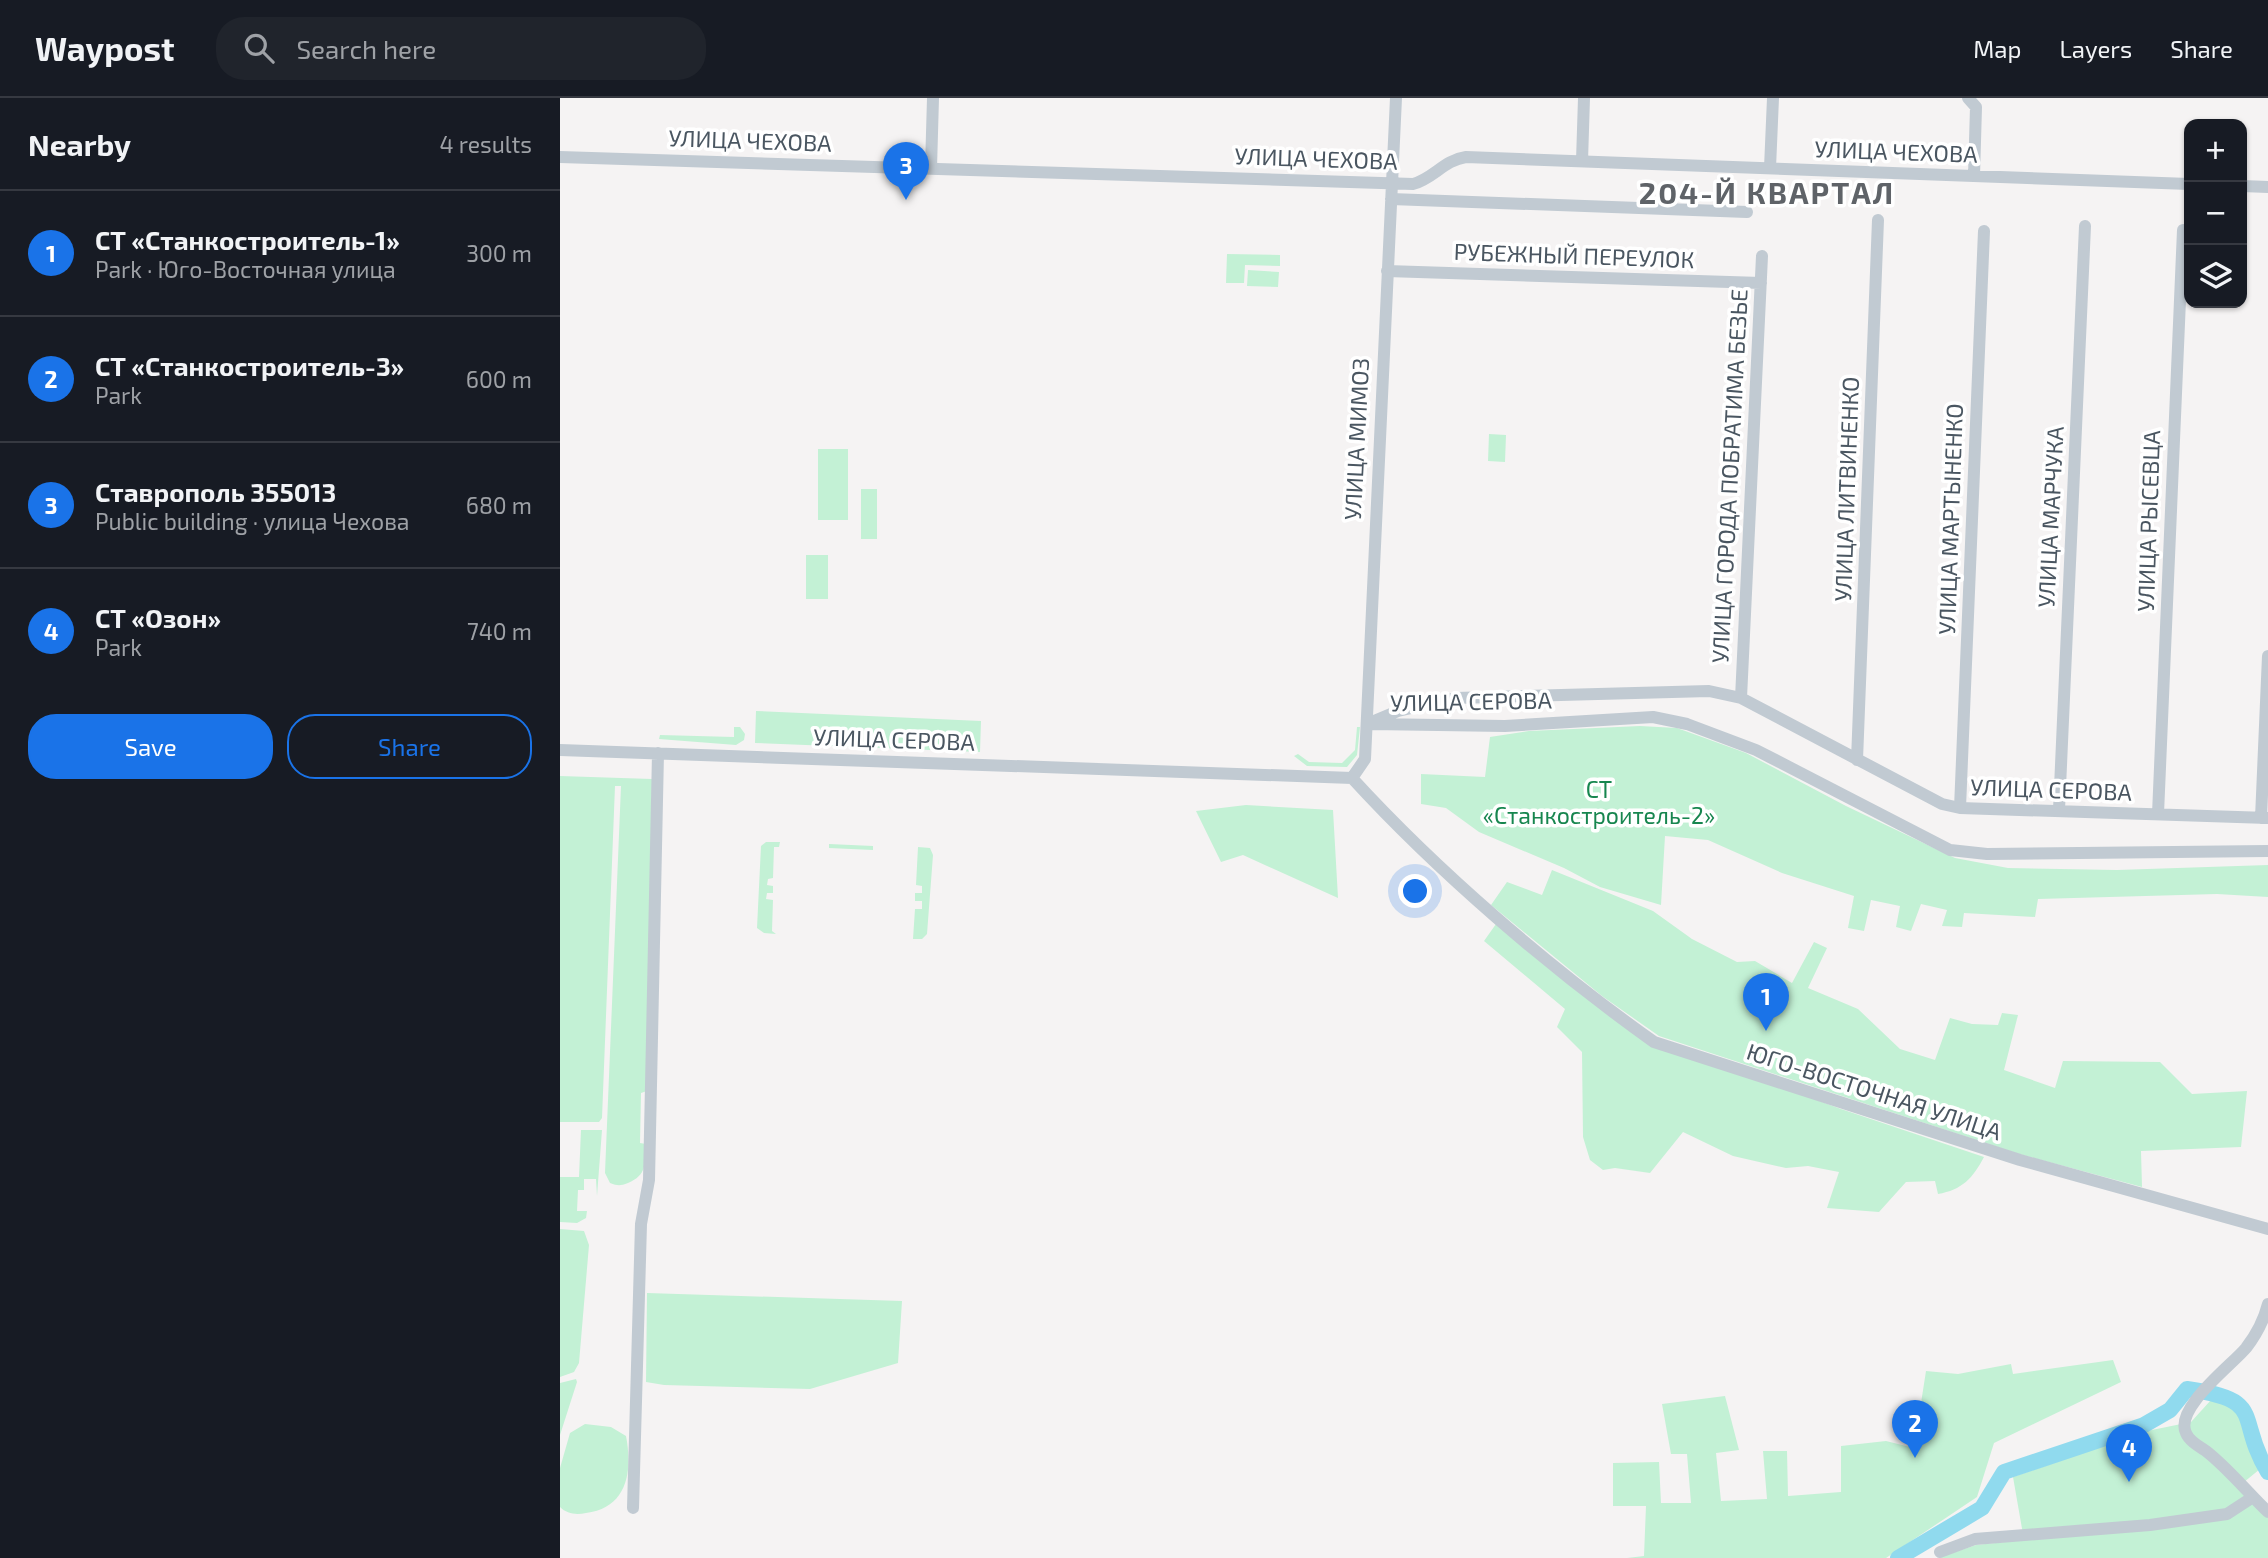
<!DOCTYPE html>
<html lang="en">
<head>
<meta charset="utf-8">
<style>
  :root { --surface:#171b24; --page:#20242c; --text:#f1f3f6; --muted:#9ea1a6; --line:#363941; --accent:#1a73e8 }
  body { margin:0; font-family:"Exo 2",sans-serif; background:var(--page); color:var(--text) }
  .controls { position:absolute; right:21px; top:21px; display:grid; overflow:hidden; border-radius:14px; box-shadow:0 2px 5px #0004 }
  .controls button { width:63px; height:63px; display:grid; place-items:center; padding:0; border:0; border-bottom:2px solid var(--line); background:var(--surface); color:var(--text); font:35px sans-serif }
  .you { position:absolute; left:856px; top:794px; width:24px; height:24px; margin:-18px; border:5px solid #fff; border-radius:50%; background:#1a73e8; box-shadow:0 0 0 10px #1a73e833 }
  .badge { display:grid; place-items:center; width:46px; height:46px; border-radius:50%; background:var(--accent); color:#fff; font-size:23px; font-weight:700 }
  .pin { position:absolute; translate:-50% -58px; filter:drop-shadow(0 2px 4px #0008) }
  .pin::after { content:''; position:absolute; top:37px; width:24px; height:21px; background:inherit; clip-path:polygon(0 0,100% 0,50% 100%) }
  .list { margin:0; padding:0; list-style:none }
  h2 { display:flex; justify-content:space-between; align-items:center; height:91px; margin:0; padding:0 28px; font-size:30px }
  h2 small { font-size:23px; font-weight:400; color:var(--muted) }
  .list li { display:grid; grid-template-columns:46px 1fr auto; gap:21px; align-items:center; box-sizing:border-box; height:126px; padding:0 28px; border-top:2px solid var(--line) }
  .list b { display:block; font-size:26px; white-space:nowrap }
  .list p { margin:0; font-size:23px; white-space:nowrap; color:var(--muted) }
  .list em { font-size:23px; font-style:normal; color:var(--muted) }
  .actions { display:flex; gap:14px; padding:21px 28px }
  .actions a { flex:1; padding:16px 0; border:2px solid var(--accent); border-radius:28px; text-align:center; font-size:24px; color:var(--accent) }
  .actions .main { background:var(--accent); color:#fff }
  .icon { flex:none; width:38px; height:38px; fill:none; stroke:currentColor; stroke-width:2; stroke-linecap:round; stroke-linejoin:round }
  .map { position:relative; flex:none; width:1708px; height:1460px; overflow:hidden }
  header { display:flex; align-items:center; gap:42px; box-sizing:border-box; height:98px; padding:0 35px; background:var(--surface); border-bottom:2px solid var(--line) }
  header strong { font-size:33px }
  nav { display:flex; gap:38px; margin-inline-start:auto; font-size:24px }
  .search { width:490px; height:63px; background:var(--page); display:flex; align-items:center; gap:18px; box-sizing:border-box; padding:0 24px; border-radius:28px; color:var(--muted); font-size:26px }
  main { display:flex }
  aside { flex:1; background:var(--surface) }
  .map>svg:first-child { display:block }
  .green { fill:#c3f1d5 }
  .lines { fill:none; stroke-linecap:round; stroke-linejoin:round }
  .river { stroke:#90daee; stroke-width:16 }
  .minor { stroke:#c1cad2; stroke-width:12 }
  .labels { text-anchor:middle; stroke-width:7; stroke-linejoin:round; paint-order:stroke }
  .street-label { font-size:23px; fill:#4a5661; stroke:#fff }
  .park-label { font-size:23px; fill:#17864f; stroke:#fff }
  .district-label { font-size:30px; font-weight:bold; letter-spacing:2px; fill:#5f6368; stroke:#fff }
</style>
</head>
<body>
<header>
<strong>Waypost</strong>
<div class="search"><svg class="icon" aria-label="search" viewBox="0 0 24 24"><circle cx="10" cy="10" r="6"/><path d="M15 15l6 6"/></svg>Search here</div>
<nav><a>Map</a><a>Layers</a><a>Share</a></nav>
</header>
<main>
<aside>
<h2>Nearby<small>4 results</small></h2>
<ul class="list">
<li><span class="badge">1</span><div><b>СТ «Станкостроитель-1»</b><p>Park · Юго-Восточная улица</p></div><em>300 m</em></li>
<li><span class="badge">2</span><div><b>СТ «Станкостроитель-3»</b><p>Park</p></div><em>600 m</em></li>
<li><span class="badge">3</span><div><b>Ставрополь 355013</b><p>Public building · улица Чехова</p></div><em>680 m</em></li>
<li><span class="badge">4</span><div><b>СТ «Озон»</b><p>Park</p></div><em>740 m</em></li>
</ul>
<div class="actions"><a class="main">Save</a><a>Share</a></div>
</aside>
<div class="map">
<svg width="1708" height="1460" viewBox="0 0 1708 1460">
  <rect width="100%" height="100%" fill="#f5f3f3"/>
  <!-- green -->
  <path class="green" d="M 667,156 L 720,157 L 720,168 L 685,167 L 684,185 L 666,185 Z
    M 688,172 L 719,174 L 718,189 L 687,188 Z
    M 929,336 L 946,337 L 945,364 L 928,363 Z
    M 258,351 L 288,351 L 288,422 L 258,422 Z
    M 301,391 L 317,391 L 317,441 L 301,441 Z
    M 246,457 L 268,457 L 268,501 L 246,501 Z
    M 196,613 L 421,623 L 420,654 L 195,645 Z
    M 1080,628 L 1117,630 L 1186,655 L 1286,708 L 1395,760 L 1448,770 L 1557,772 L 1708,767 L 1708,799 L 1657,796 L 1478,801 L 1475,819 L 1404,815 L 1402,829 L 1382,828 L 1387,812 L 1361,806 L 1351,833 L 1336,829 L 1340,808 L 1311,802 L 1304,833 L 1288,830 L 1294,798 L 1222,775 L 1148,742 L 1105,738 L 1101,807 L 1040,789 L 1004,770 L 919,734 L 886,710 L 861,706 L 861,676 L 925,679 L 930,639 L 969,633 Z
    M 174,629 L 180,629 L 185,636 L 184,642 L 176,647 L 99,641 L 100,637 L 174,639 Z
    M 797,629 L 800,629 L 797,657 L 787,669 L 747,668 L 734,658 L 738,656 L 749,664 L 782,665 L 795,652 Z
    M 0,678 L 92,681 L 87,993 L 81,995 L 80,1045 L 86,1046 C 85,1066 87,1077 68,1085 C 60,1088 58,1088 50,1085 L 45,1075 L 61,688 L 55,688 L 42,1020 L 39,1024 L 0,1024 Z
    M 686,707 L 773,712 L 778,800 L 683,757 L 661,764 L 636,713 Z
    M 206,744 L 220,744 L 219,749 L 214,749 L 213,780 L 208,781 L 207,787 L 213,788 L 213,795 L 207,795 L 206,801 L 213,802 L 212,833 L 216,836 L 204,835 L 197,830 L 201,748 Z
    M 269,746 L 313,748 L 313,752 L 269,750 Z
    M 358,749 L 370,750 L 373,757 L 367,836 L 362,841 L 353,841 L 355,811 L 362,811 L 362,803 L 355,803 L 355,795 L 362,795 L 362,788 L 356,787 Z
    M 992,772 L 1093,813 L 1132,841 L 1177,864 L 1195,863 L 1232,885 L 1254,844 L 1267,850 L 1248,890 L 1298,911 L 1340,951 L 1375,962 L 1390,920 L 1412,926 L 1438,927 L 1442,915 L 1458,917 L 1444,972 L 1495,990 L 1503,963 L 1600,964 L 1632,996 L 1687,993 L 1681,1049 L 1581,1053 L 1582,1089 L 1459,1056 L 1099,938 L 1042,898 L 931,807 L 947,784 L 982,797 Z
    M 936,826 L 1068,932 L 1281,1011 L 1424,1059 C 1413,1080 1402,1092 1378,1096 L 1375,1083 L 1346,1084 L 1319,1114 L 1267,1110 L 1279,1074 L 1248,1068 L 1226,1070 L 1173,1058 L 1123,1034 L 1090,1075 L 1055,1070 L 1043,1072 L 1030,1062 L 1023,1039 L 1022,954 L 997,929 L 1005,911 L 924,843 Z
    M 21,1032 L 42,1032 L 37,1098 L 36,1081 L 24,1081 L 24,1092 L 18,1092 L 17,1113 L 27,1113 L 26,1120 L 17,1125 L 0,1124 L 0,1079 L 19,1079 Z
    M 0,1131 L 24,1133 L 29,1147 L 19,1265 L 14,1274 L 0,1279 Z
    M 87,1195 L 342,1203 L 338,1265 L 250,1291 L 104,1287 L 86,1284 Z
    M 1553,1262 L 1561,1284 L 1434,1345 L 1417,1399 L 1326,1460 L 1067,1460 L 1084,1458 L 1086,1408 L 1053,1408 L 1053,1365 L 1099,1364 L 1101,1405 L 1131,1405 L 1127,1356 L 1111,1356 L 1102,1306 L 1165,1298 L 1179,1352 L 1156,1355 L 1161,1403 L 1207,1401 L 1203,1353 L 1227,1353 L 1228,1398 L 1281,1394 L 1281,1348 L 1326,1343 L 1354,1350 L 1366,1273 L 1398,1276 L 1451,1266 L 1453,1276 Z
    M 16,1281 L 17,1284 L 0,1337 L 0,1285 Z
    M 1651,1302 L 1672,1309 L 1685,1328 L 1700,1371 L 1678,1389 L 1708,1420 L 1708,1460 L 1377,1460 L 1416,1447 L 1464,1442 L 1453,1379 L 1587,1333 L 1631,1324 Z
    M 25,1326 L 51,1329 L 66,1338 C 73,1374 67,1410 26,1415 C 16,1417 7,1416 0,1409 L 0,1370 L 10,1335 Z"/>
  <g class="lines">
    <!-- river -->
    <path class="river" d="M 1338,1460 L 1422,1410 L 1444,1374 L 1584,1327 L 1610,1312 L 1627,1291 C 1708,1302 1675,1320 1708,1374"/>
    <!-- minor -->
    <path class="minor" d="M 1408,0 L 1416,9 L 1414,78
      M 0,59 L 853,86 C 873,81 884,62 906,59 L 1629,86
      M 1022,63 L 1024,0
      M 371,70 L 373,0
      M 1210,70 L 1213,0
      M 1682,88 L 1708,89
      M 831,101 L 1187,114
      M 827,173 L 1201,185
      M 1181,600 L 1202,158
      M 807,626 L 838,613 L 896,600 L 1149,593 L 1181,600 L 1382,706 L 1400,710 L 1708,720
      M 811,626 L 945,628 L 1093,619 L 1127,626 L 1196,652 L 1390,752 L 1427,756 L 1708,753
      M 0,652 L 792,680
      M 1297,662 L 1318,122
      M 792,680 C 878,774 990,870 1094,944 L 1460,1062 L 1708,1131
      M 792,680 L 805,661 L 836,0
      M 1400,710 L 1424,133
      M 1499,712 L 1525,128
      M 1598,716 L 1623,132
      M 1701,720 L 1708,558
      M 1708,1206 C 1704,1222 1696,1237 1686,1250 C 1672,1267 1614,1310 1626,1335 C 1629,1343 1640,1349 1646,1353 C 1669,1371 1687,1394 1708,1414
      M 73,1410 L 81,1126 L 89,1082 L 98,655
      M 1380,1454 L 1415,1441 L 1590,1427 L 1667,1416 L 1693,1399"/>
  </g>
  <g class="labels">
    <!-- street labels -->
    <g class="street-label">
      <text transform="translate(190 43) rotate(2)" y="8">УЛИЦА ЧЕХОВА</text>
      <text transform="translate(1336 54) rotate(2)" y="8">УЛИЦА ЧЕХОВА</text>
      <text transform="translate(756 61) rotate(2)" y="8">УЛИЦА ЧЕХОВА</text>
      <text transform="translate(1014 158) rotate(2)" y="8">РУБЕЖНЫЙ ПЕРЕУЛОК</text>
      <text transform="translate(797 341) rotate(-87)" y="8">УЛИЦА МИМОЗ</text>
      <text transform="translate(1170 378) rotate(-87)" y="8">УЛИЦА ГОРОДА ПОБРАТИМА БЕЗЬЕ</text>
      <text transform="translate(1287 391) rotate(-88)" y="8">УЛИЦА ЛИТВИНЕНКО</text>
      <text transform="translate(1491 419) rotate(-87)" y="8">УЛИЦА МАРЧУКА</text>
      <text transform="translate(1391 421) rotate(-88)" y="8">УЛИЦА МАРТЫНЕНКО</text>
      <text transform="translate(1589 423) rotate(-88)" y="8">УЛИЦА РЫСЕВЦА</text>
      <text transform="translate(911 604) rotate(-1)" y="8">УЛИЦА СЕРОВА</text>
      <text transform="translate(334 642) rotate(2)" y="8">УЛИЦА СЕРОВА</text>
      <text transform="translate(1491 692) rotate(2)" y="8">УЛИЦА СЕРОВА</text>
      <text transform="translate(1314 994) rotate(18)" y="8">ЮГО-ВОСТОЧНАЯ УЛИЦА</text>
    </g>
    <!-- park labels -->
    <g class="park-label">
      <text x="1039" y="700">СТ<tspan x="1039" dy="26">«Станкостроитель-2»</tspan></text>
    </g>
    <!-- district labels -->
    <g class="district-label">
      <text x="1207" y="106">204-Й КВАРТАЛ</text>
    </g>
  </g>
</svg>
<div class="controls">
<button>+</button>
<button>−</button>
<button><svg class="icon" aria-label="layers" viewBox="0 0 24 24"><path d="M12 4l9 5-9 5-9-5zM3 14l9 5 9-5"/></svg></button>
</div>
<div class="you"></div>
<div class="pin badge" style="left:1206px;top:933px">1</div>
<div class="pin badge" style="left:1355px;top:1360px">2</div>
<div class="pin badge" style="left:346px;top:102px">3</div>
<div class="pin badge" style="left:1569px;top:1384px">4</div>
</div>
</main>
</body>
</html>
